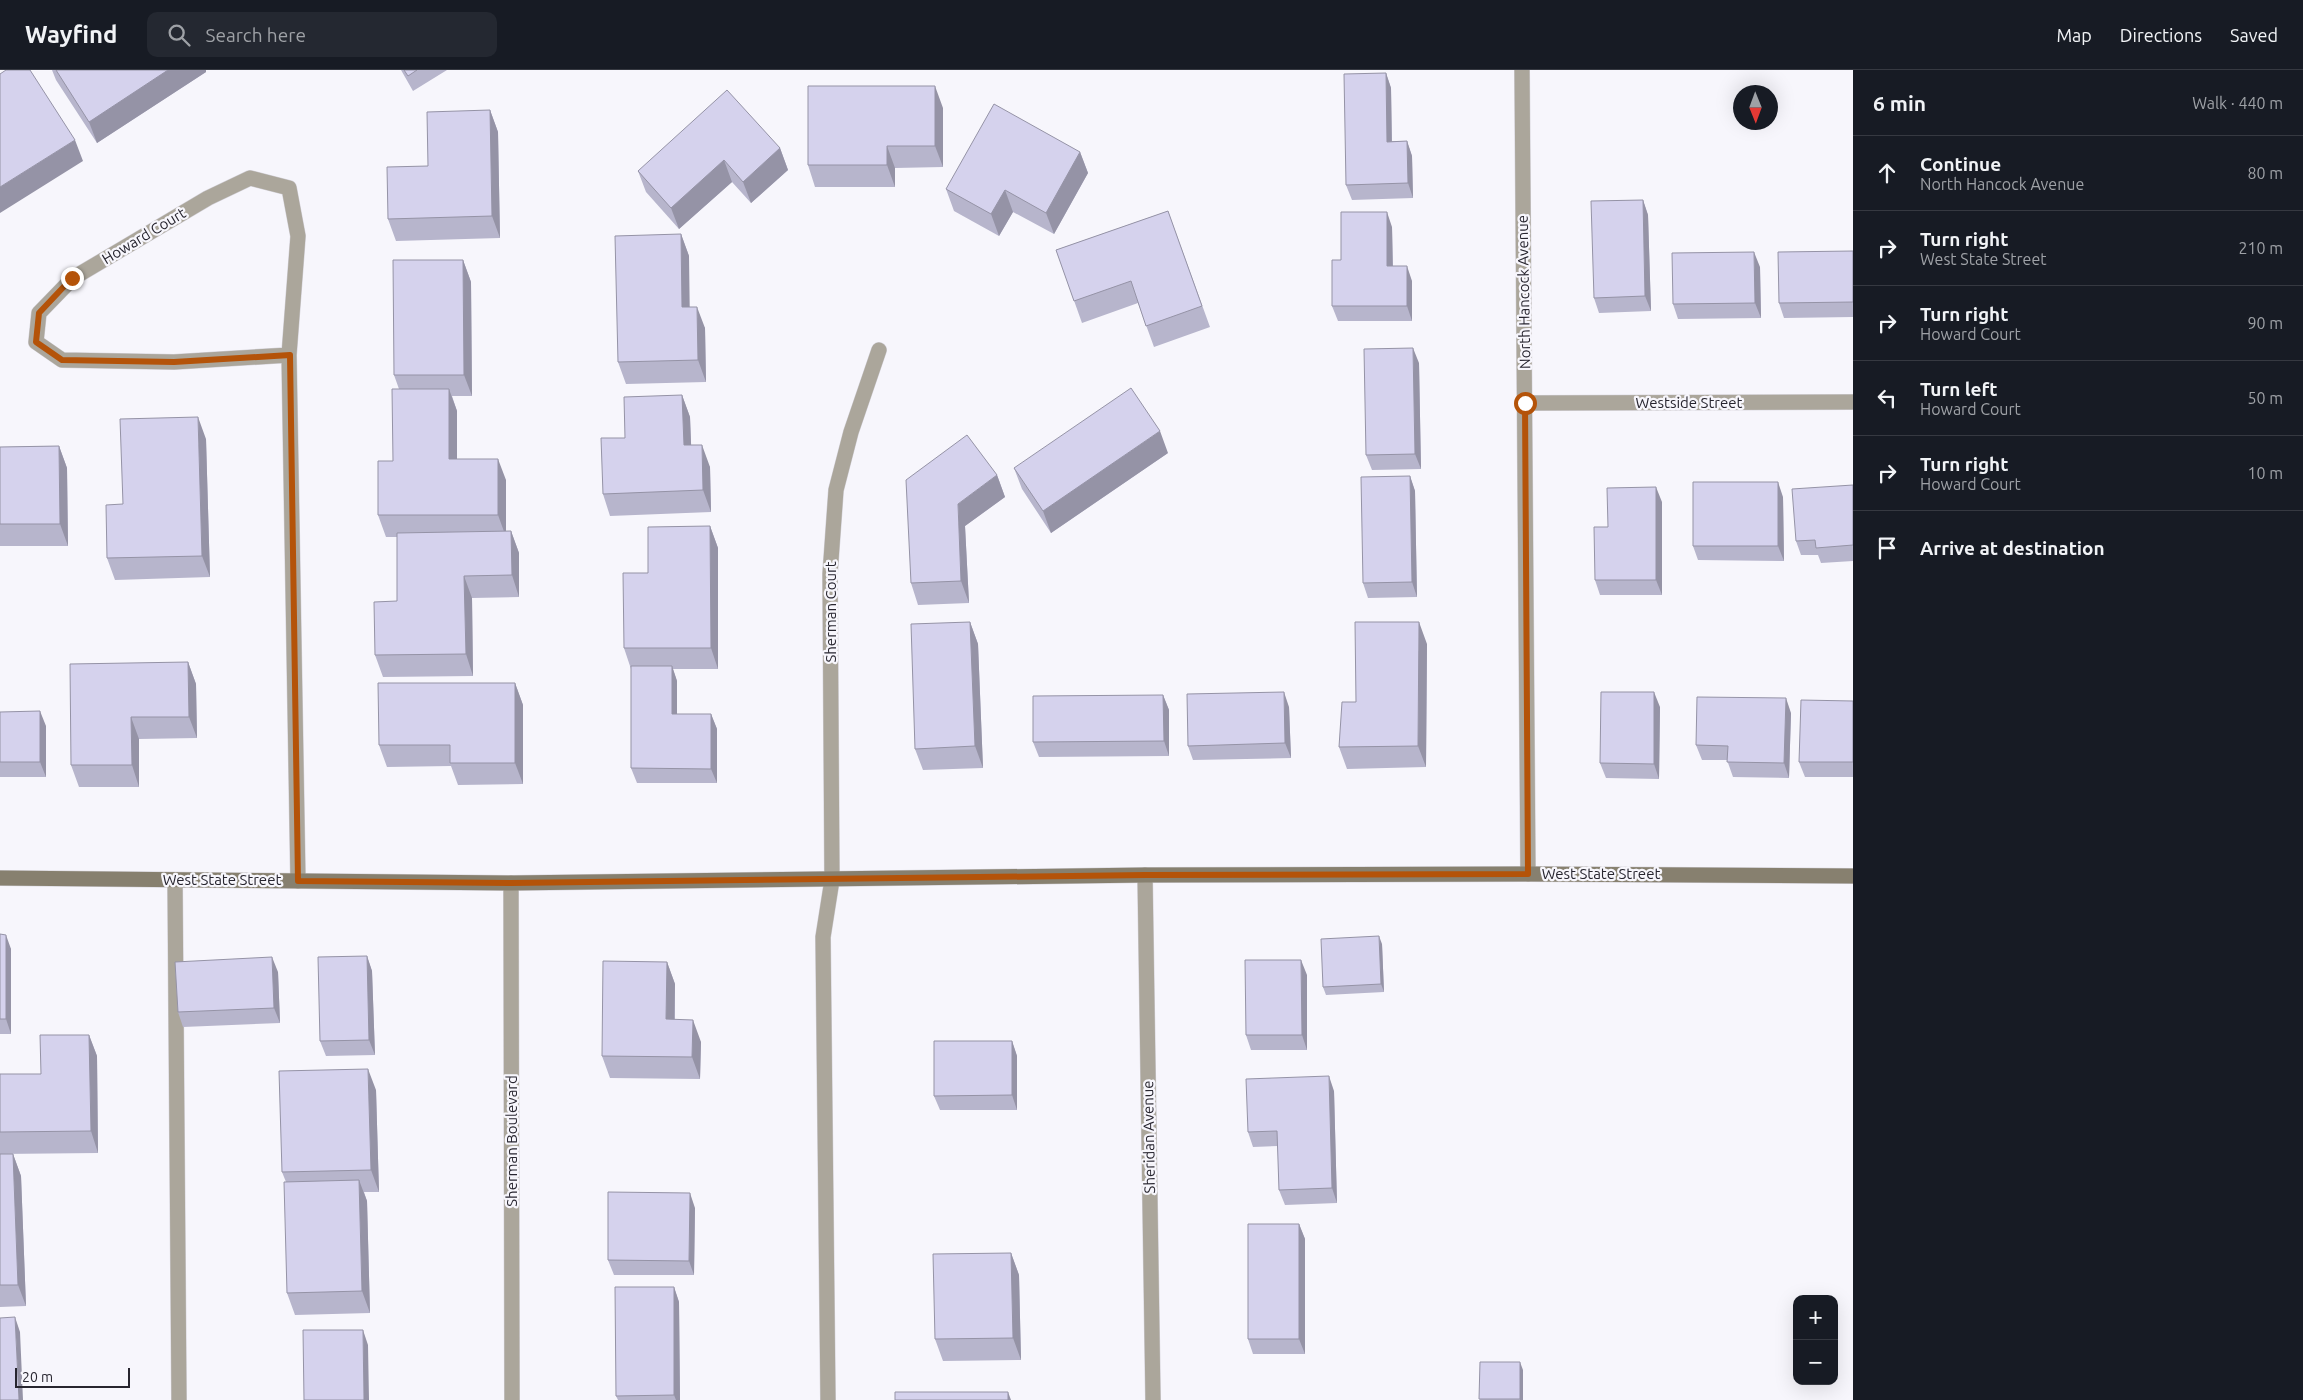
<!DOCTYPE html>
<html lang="en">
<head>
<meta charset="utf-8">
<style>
  :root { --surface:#171b24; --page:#242831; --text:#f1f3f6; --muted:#9ea1a6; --line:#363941 }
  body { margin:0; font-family:Ubuntu,sans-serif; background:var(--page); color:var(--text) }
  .controls { position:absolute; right:15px; bottom:15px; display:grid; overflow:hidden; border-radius:10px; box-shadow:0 5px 20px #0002 }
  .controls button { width:45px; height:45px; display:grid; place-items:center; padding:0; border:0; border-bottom:1px solid var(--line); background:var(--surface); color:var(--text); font:25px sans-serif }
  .compass { position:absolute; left:1733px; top:15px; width:45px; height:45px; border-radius:50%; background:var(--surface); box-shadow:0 5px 20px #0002; rotate:179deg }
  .scale { position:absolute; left:15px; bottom:12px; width:115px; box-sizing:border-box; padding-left:5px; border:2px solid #27252f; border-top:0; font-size:14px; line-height:18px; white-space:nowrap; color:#27252f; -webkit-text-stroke:4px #f7f6fc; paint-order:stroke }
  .stop { position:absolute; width:15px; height:15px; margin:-11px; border:4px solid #b45309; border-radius:50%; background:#fff }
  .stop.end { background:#b45309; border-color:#fff; box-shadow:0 1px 5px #0008 }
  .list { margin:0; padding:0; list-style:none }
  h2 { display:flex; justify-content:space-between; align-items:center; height:65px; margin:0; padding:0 20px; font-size:21px }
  h2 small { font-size:16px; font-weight:400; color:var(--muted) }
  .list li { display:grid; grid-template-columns:32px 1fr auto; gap:15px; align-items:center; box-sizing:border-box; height:75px; padding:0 20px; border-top:1px solid var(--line) }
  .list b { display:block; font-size:19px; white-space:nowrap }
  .list p { margin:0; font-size:16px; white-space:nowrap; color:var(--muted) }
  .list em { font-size:16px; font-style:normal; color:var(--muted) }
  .icon { flex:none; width:28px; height:28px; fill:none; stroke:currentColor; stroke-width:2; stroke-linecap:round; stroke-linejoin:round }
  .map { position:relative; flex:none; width:1853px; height:1330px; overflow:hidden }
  header { display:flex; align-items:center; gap:30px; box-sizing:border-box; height:70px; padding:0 25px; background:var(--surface); border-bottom:1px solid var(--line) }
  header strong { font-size:24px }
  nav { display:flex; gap:28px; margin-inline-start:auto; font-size:18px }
  .search { width:350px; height:45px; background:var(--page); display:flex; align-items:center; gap:12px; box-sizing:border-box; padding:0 18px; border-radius:10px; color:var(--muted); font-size:19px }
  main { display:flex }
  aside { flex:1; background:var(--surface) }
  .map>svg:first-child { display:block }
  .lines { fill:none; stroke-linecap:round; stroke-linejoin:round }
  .lane-casing { stroke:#d2d0d7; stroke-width:16 }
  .street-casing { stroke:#d2d0d7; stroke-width:16 }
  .secondary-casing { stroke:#d2d0d7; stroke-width:16 }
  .lane { stroke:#aba69b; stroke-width:15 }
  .street { stroke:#aba69b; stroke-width:15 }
  .secondary { stroke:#87806f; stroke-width:15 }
  .wall { fill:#b7b5cc }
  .shaded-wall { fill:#9593a6 }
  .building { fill:#d5d2ed; stroke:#9593a6 }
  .route { stroke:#b45309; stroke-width:6 }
  .labels { text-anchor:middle; stroke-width:4.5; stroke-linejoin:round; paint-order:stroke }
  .street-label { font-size:15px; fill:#27252f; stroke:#f7f6fc }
</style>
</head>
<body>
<header>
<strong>Wayfind</strong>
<div class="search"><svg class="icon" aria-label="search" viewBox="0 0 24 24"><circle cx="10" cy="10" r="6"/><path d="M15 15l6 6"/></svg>Search here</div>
<nav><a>Map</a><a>Directions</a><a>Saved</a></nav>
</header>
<main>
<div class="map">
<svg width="1853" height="1330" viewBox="0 0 1853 1330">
  <rect width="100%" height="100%" fill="#f7f6fc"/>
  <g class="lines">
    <defs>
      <path id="lane" d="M 175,810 L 179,1330
        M 828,1330 L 823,867 L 832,810"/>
      <path id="street" d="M 1522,0 L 1528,804
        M 250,108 L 289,118 L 298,166 L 289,285 L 174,292 L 62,290 L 36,272 L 39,243 L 73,208 L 208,128 Z
        M 289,285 L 298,811
        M 1525,333 L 1853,332
        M 1145,805 L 1153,1330
        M 832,810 L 830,504 L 836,420 L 851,362 L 879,280
        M 511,813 L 512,1330"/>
      <path id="secondary" d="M 0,808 L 511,813 L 1145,805 L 1528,804 L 1853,806"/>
    </defs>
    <!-- lane casing -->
    <use href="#lane" class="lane-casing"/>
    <!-- street casing -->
    <use href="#street" class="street-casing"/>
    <!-- secondary casing -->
    <use href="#secondary" class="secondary-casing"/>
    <!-- lane -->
    <use href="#lane" class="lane"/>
    <!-- street -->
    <use href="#street" class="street"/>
    <!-- secondary -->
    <use href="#secondary" class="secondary"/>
  </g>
  <!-- wall -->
  <path class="wall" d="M 52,0 L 206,0 L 206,2 L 97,73 L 56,10 Z
    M 401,0 L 447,0 L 413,21 Z
    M 1386,3 L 1391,18 L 1392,71 L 1407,71 L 1412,86 L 1413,128 L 1352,130 L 1346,115 Z
    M 943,38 L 943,97 L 895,98 L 895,117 L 815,117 L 808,95 Z
    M 490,40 L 498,62 L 500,168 L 396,171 L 388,149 L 428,96 Z
    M 780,78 L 788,100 L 751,133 L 732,112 L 679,159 L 646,122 L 638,101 Z
    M 1080,82 L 1088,103 L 1054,164 L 1013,142 L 999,166 L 954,141 L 946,119 Z
    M 1643,130 L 1648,145 L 1651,241 L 1599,243 L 1594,228 Z
    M 1168,141 L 1210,257 L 1154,277 L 1138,233 L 1082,253 L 1056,180 Z
    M 1392,157 L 1393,196 L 1412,211 L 1412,251 L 1338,251 L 1332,236 L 1341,190 Z
    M 681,164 L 689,186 L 689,237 L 705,258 L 706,312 L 626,314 L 618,292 Z
    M 1853,181 L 1853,247 L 1784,248 L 1779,233 Z
    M 463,190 L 471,212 L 472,326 L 452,326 L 457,341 L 457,389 L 506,410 L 506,461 L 511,461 L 519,483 L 519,527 L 472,528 L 473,606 L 383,607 L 375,585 L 397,531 L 397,467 L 386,467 L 378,445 L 393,391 L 399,319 L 394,305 Z
    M 1760,197 L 1761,248 L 1678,249 L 1673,234 Z
    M 1419,293 L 1421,399 L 1372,400 L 1366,385 Z
    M 682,325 L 690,347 L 691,375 L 710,397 L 711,442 L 610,446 L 603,424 L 625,368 Z
    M 206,369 L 210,507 L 115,510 L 107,488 L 123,434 Z
    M 59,376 L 67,398 L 68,476 L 0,476 L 0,377 Z
    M 1168,383 L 1051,463 L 1022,419 L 1014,398 Z
    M 997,405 L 1005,427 L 965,456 L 969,533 L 918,535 L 911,513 Z
    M 1410,406 L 1415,421 L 1417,527 L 1368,528 L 1363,513 Z
    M 1853,415 L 1853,491 L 1821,493 L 1818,485 L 1801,485 L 1796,471 Z
    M 1783,427 L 1784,491 L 1698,490 L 1693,476 Z
    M 1662,432 L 1662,525 L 1600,525 L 1595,510 L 1608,457 Z
    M 710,456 L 718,478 L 718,599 L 673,599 L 677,611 L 677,644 L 711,644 L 717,659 L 717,713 L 637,713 L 631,698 L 631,599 L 624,578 Z
    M 970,552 L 978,574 L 983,698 L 923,700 L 915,679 Z
    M 1427,574 L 1426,697 L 1347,699 L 1339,677 L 1356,632 Z
    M 188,592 L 196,614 L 197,668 L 139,669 L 139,717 L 79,717 L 71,695 Z
    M 515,613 L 523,635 L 523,714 L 458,715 L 451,696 L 387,697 L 379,675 Z
    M 1163,625 L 1169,640 L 1169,686 L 1039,687 L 1033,672 Z
    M 1853,631 L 1853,707 L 1805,707 L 1799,692 Z
    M 1289,637 L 1291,688 L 1193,690 L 1188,676 Z
    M 1660,637 L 1659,709 L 1606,708 L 1600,693 Z
    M 0,642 L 46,656 L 46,707 L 0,707 Z
    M 1791,643 L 1789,708 L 1733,707 L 1727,690 L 1702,690 L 1696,675 Z
    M 0,864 L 11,879 L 11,964 L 0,964 Z
    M 1382,874 L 1384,922 L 1326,925 L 1323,917 Z
    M 367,886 L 372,901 L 375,985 L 326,986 L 320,971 Z
    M 667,892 L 675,914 L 675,950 L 701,972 L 700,1009 L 610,1008 L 602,986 Z
    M 278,902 L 280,953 L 183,957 L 178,942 Z
    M 1307,905 L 1307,980 L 1251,980 L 1246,965 Z
    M 89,965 L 97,986 L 98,1083 L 0,1084 L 0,1004 L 41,1004 Z
    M 1012,971 L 1017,986 L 1017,1040 L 940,1040 L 934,1026 Z
    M 376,1020 L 379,1122 L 364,1122 L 367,1131 L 370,1243 L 295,1245 L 287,1223 L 286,1112 L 282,1102 Z
    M 1334,1021 L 1337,1133 L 1285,1135 L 1279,1120 L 1278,1076 L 1253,1077 L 1248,1062 Z
    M 0,1084 L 13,1084 L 21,1106 L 26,1236 L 0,1237 Z
    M 695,1138 L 694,1205 L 614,1205 L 608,1190 Z
    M 1299,1154 L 1305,1169 L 1305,1284 L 1253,1284 L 1248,1269 Z
    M 1011,1183 L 1019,1205 L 1021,1290 L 943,1291 L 935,1269 Z
    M 674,1217 L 679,1232 L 680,1330 L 618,1330 L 616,1326 Z
    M 1523,1300 L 1523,1330 L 1480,1330 L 1479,1329 Z"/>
  <!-- shaded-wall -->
  <path class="shaded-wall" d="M 168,0 L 206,0 L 206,2 L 97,73 L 89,52 Z
    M 1386,3 L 1391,18 L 1392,86 L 1387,72 Z
    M 935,16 L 943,38 L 943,97 L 935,76 Z
    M 490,40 L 498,62 L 500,168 L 492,146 Z
    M 75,70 L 83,91 L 0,143 L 0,117 Z
    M 1407,71 L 1412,86 L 1413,128 L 1408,113 Z
    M 887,76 L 895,98 L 895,117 L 887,95 Z
    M 780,78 L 788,100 L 751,133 L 743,112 Z
    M 1080,82 L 1088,103 L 1054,164 L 1046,143 Z
    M 724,90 L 732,112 L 679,159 L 671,138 Z
    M 1005,120 L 1013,142 L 999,166 L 991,144 Z
    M 1643,130 L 1648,145 L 1651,241 L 1645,226 Z
    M 1387,142 L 1392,157 L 1393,211 L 1387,196 Z
    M 681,164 L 689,186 L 690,259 L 682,237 Z
    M 1754,182 L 1760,197 L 1761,248 L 1755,233 Z
    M 463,190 L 471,212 L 472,326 L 464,305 Z
    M 1407,196 L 1412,211 L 1412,251 L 1407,236 Z
    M 697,237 L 705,258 L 706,312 L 698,290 Z
    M 1413,278 L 1419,293 L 1421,399 L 1415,384 Z
    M 449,319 L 457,341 L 457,411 L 449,389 Z
    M 682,325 L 690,347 L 692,397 L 684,375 Z
    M 198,347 L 206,369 L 210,507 L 202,486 Z
    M 1160,361 L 1168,383 L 1051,463 L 1043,441 Z
    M 702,375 L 710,397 L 711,442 L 703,420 Z
    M 59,376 L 67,398 L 68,476 L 60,454 Z
    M 498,389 L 506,410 L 506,467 L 498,445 Z
    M 997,405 L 1005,427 L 965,456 L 969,533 L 961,511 L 958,434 Z
    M 1410,406 L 1415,421 L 1417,527 L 1412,512 Z
    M 1778,412 L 1783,427 L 1784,491 L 1778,476 Z
    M 1656,417 L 1662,432 L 1662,525 L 1656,510 Z
    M 710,456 L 718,478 L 718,599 L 711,578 Z
    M 511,461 L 519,483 L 519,527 L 512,505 Z
    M 464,506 L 472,528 L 473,606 L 466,584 Z
    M 970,552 L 978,574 L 983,698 L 975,676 Z
    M 1419,552 L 1427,574 L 1426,697 L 1418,676 Z
    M 188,592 L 196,614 L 197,668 L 189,647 Z
    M 672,596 L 677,611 L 677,659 L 672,644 Z
    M 515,613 L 523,635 L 523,714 L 515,693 Z
    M 1284,622 L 1289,637 L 1291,688 L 1285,673 Z
    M 1654,622 L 1660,637 L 1659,709 L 1654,694 Z
    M 1163,625 L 1169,640 L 1169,686 L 1164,671 Z
    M 1786,628 L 1791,643 L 1789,708 L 1784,693 Z
    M 40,641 L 46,656 L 46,707 L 40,692 Z
    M 711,644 L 717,659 L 717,713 L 711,699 Z
    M 131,647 L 139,669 L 139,717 L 132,695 Z
    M 6,865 L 11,879 L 11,964 L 6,949 Z
    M 1379,866 L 1382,874 L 1384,922 L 1381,914 Z
    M 367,886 L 372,901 L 375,985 L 369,970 Z
    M 272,887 L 278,902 L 280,953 L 274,938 Z
    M 1301,890 L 1307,905 L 1307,980 L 1302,965 Z
    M 667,892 L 675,914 L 674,971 L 666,949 Z
    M 693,950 L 701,972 L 700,1009 L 692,987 Z
    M 89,965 L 97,986 L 98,1083 L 91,1061 Z
    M 1012,971 L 1017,986 L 1017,1040 L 1012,1025 Z
    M 368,999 L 376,1020 L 379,1122 L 371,1100 Z
    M 1329,1006 L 1334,1021 L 1337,1133 L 1332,1118 Z
    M 13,1084 L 21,1106 L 26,1236 L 18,1215 Z
    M 359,1110 L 367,1131 L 370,1243 L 362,1221 Z
    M 690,1123 L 695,1138 L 694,1205 L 689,1191 Z
    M 1299,1154 L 1305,1169 L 1305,1284 L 1299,1269 Z
    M 1011,1183 L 1019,1205 L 1021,1290 L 1013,1268 Z
    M 674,1217 L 679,1232 L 680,1330 L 676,1330 L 674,1325 Z
    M 15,1247 L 20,1262 L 23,1330 L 19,1330 Z
    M 363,1260 L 368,1275 L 369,1330 L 364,1330 Z
    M 1520,1292 L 1523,1300 L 1523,1330 L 1520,1330 Z
    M 1008,1322 L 1011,1330 L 1008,1330 Z"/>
  <!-- building -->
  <path class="building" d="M 6,0 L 30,0 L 75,70 L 0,117 L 0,4 Z
    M 56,0 L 168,0 L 89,52 Z
    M 404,0 L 417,0 L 408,6 Z
    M 1386,3 L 1387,72 L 1407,71 L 1408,113 L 1346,115 L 1344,4 Z
    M 808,16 L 935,16 L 935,76 L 887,76 L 887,95 L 808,95 Z
    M 727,20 L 780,78 L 743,112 L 724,90 L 671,138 L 638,101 Z
    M 994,34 L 1080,82 L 1046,143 L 1005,120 L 991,144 L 946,119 Z
    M 490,40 L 492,146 L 388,149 L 387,97 L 428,96 L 427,42 Z
    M 1643,130 L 1645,226 L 1594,228 L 1591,131 Z
    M 1168,141 L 1202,236 L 1146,256 L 1131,211 L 1074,231 L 1056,180 Z
    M 1341,142 L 1387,142 L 1387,196 L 1407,196 L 1407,236 L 1332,236 L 1332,190 L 1341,190 Z
    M 681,164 L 682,237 L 697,237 L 698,290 L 618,292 L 615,166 Z
    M 1853,181 L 1853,232 L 1779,233 L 1778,182 Z
    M 1754,182 L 1755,233 L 1673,234 L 1672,183 Z
    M 393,190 L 463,190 L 464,305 L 394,305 Z
    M 1413,278 L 1415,384 L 1366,385 L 1364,279 Z
    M 1131,318 L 1160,361 L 1043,441 L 1014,398 Z
    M 392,319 L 449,319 L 449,389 L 498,389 L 498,445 L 378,445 L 378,391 L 393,391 Z
    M 682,325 L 684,375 L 702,375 L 703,420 L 603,424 L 601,368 L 625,368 L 624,327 Z
    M 198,347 L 202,486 L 107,488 L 106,435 L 123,434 L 120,349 Z
    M 967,365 L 997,405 L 958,434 L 961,511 L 911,513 L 906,410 Z
    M 59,376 L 60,454 L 0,454 L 0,377 Z
    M 1410,406 L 1412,512 L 1363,513 L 1361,407 Z
    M 1693,412 L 1778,412 L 1778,476 L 1693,476 Z
    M 1853,415 L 1853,475 L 1816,478 L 1815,470 L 1796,471 L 1792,419 Z
    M 1656,417 L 1656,510 L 1595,510 L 1594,457 L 1608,457 L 1607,418 Z
    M 710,456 L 711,578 L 624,578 L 623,503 L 648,503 L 648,457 Z
    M 511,461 L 512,505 L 464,506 L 466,584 L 375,585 L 374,532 L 397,531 L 397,463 Z
    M 970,552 L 975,676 L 915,679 L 911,554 Z
    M 1355,552 L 1419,552 L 1418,676 L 1339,677 L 1342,632 L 1356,632 Z
    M 188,592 L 189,647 L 131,647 L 132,695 L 71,695 L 70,594 Z
    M 631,596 L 672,596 L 672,644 L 711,644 L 711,699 L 631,698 Z
    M 378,613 L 515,613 L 515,693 L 450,693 L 450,675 L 379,675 Z
    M 1284,622 L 1285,673 L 1188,676 L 1187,624 Z
    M 1601,622 L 1654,622 L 1654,694 L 1600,693 Z
    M 1163,625 L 1164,671 L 1033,672 L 1033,626 Z
    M 1697,627 L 1786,628 L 1784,693 L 1727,692 L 1728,676 L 1696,675 Z
    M 1801,630 L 1853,631 L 1853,692 L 1799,692 Z
    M 40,641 L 40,692 L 0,692 L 0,642 Z
    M 0,864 L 6,865 L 6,949 L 0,949 Z
    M 1379,866 L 1381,914 L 1323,917 L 1321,869 Z
    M 367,886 L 369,970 L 320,971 L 318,887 Z
    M 272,887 L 274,938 L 178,942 L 175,892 Z
    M 1245,890 L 1301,890 L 1302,965 L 1246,965 Z
    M 603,891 L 667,892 L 666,949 L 693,950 L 692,987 L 602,986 Z
    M 40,965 L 89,965 L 91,1061 L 0,1062 L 0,1004 L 41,1004 Z
    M 934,971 L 1012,971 L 1012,1025 L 934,1026 Z
    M 368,999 L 371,1100 L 282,1102 L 279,1001 Z
    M 1329,1006 L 1332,1118 L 1279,1120 L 1277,1061 L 1248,1062 L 1246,1009 Z
    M 0,1084 L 13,1084 L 18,1215 L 0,1215 Z
    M 359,1110 L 362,1221 L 287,1223 L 284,1112 Z
    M 608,1122 L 690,1123 L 689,1191 L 608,1190 Z
    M 1248,1154 L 1299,1154 L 1299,1269 L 1248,1269 Z
    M 1011,1183 L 1013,1268 L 935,1269 L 933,1184 Z
    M 615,1217 L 674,1217 L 674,1325 L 616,1326 Z
    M 15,1247 L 19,1330 L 0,1330 L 0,1248 Z
    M 303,1260 L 363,1260 L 364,1330 L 304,1330 Z
    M 1480,1292 L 1520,1292 L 1520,1329 L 1479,1329 Z
    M 895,1322 L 1008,1322 L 1008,1330 L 895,1330 Z"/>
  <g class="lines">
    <!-- route -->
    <path class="route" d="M 72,208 L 39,243 L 36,272 L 62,290 L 174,292 L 290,285 L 298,811 L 511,813 L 1145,805 L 1528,804 L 1525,333"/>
  </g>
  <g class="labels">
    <!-- street labels -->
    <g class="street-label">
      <text transform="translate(144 166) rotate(-31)" y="5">Howard Court</text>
      <text transform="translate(1524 222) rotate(-91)" y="5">North Hancock Avenue</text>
      <text x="1689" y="338">Westside Street</text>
      <text transform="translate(831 542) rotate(-90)" y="5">Sherman Court</text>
      <text x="1601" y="809">West State Street</text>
      <text x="222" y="815">West State Street</text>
      <text transform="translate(1149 1067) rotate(-91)" y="5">Sheridan Avenue</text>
      <text transform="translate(512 1071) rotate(-90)" y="5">Sherman Boulevard</text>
    </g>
  </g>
</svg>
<div class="controls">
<button>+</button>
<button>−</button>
</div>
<svg class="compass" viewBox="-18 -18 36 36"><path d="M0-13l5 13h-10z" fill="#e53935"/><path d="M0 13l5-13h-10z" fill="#9ea1a6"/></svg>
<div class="scale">20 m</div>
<div class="stop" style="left:1525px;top:333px"></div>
<div class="stop end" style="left:72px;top:208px"></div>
</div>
<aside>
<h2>6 min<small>Walk · 440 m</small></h2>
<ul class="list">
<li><svg class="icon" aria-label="ahead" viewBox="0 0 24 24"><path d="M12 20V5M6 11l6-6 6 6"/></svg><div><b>Continue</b><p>North Hancock Avenue</p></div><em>80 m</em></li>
<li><svg class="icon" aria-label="right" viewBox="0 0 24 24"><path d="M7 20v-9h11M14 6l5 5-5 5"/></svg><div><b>Turn right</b><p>West State Street</p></div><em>210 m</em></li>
<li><svg class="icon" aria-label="right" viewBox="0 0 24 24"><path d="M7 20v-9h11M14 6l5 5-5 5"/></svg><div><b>Turn right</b><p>Howard Court</p></div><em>90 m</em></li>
<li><svg class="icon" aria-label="left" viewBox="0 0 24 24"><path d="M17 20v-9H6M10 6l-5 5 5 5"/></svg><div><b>Turn left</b><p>Howard Court</p></div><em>50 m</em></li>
<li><svg class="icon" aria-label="right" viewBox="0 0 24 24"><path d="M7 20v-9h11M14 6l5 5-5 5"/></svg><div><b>Turn right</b><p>Howard Court</p></div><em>10 m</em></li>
<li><svg class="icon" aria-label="arrive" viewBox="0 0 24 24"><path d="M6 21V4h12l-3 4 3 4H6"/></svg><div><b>Arrive at destination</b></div></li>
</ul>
</aside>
</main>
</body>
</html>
